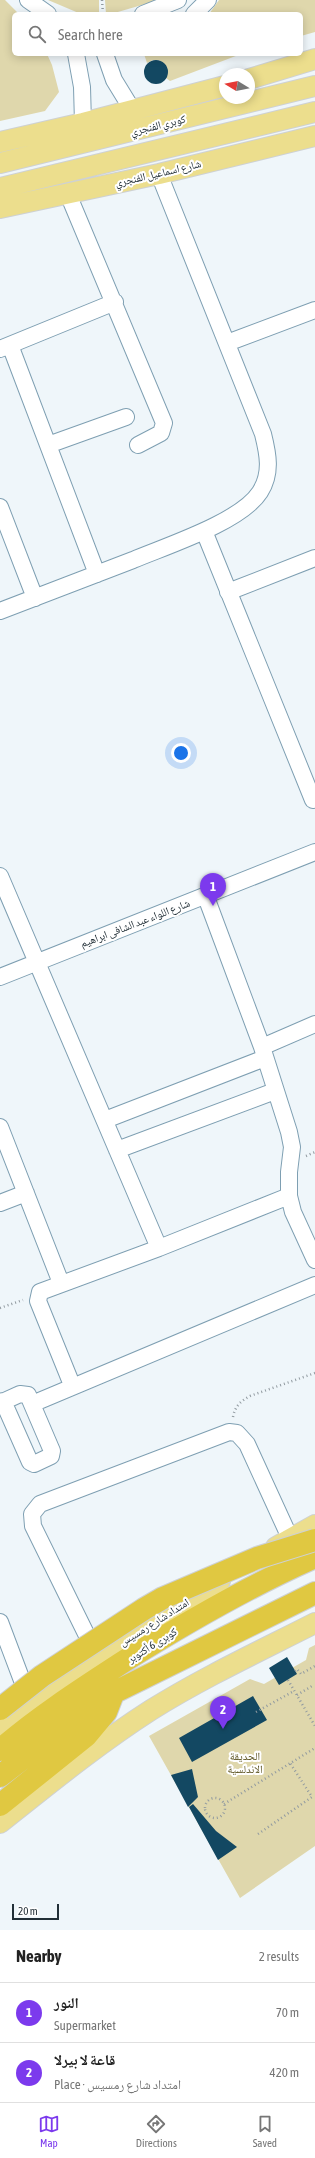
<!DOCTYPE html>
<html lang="en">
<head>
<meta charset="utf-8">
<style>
  :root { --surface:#fff; --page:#f2f2f2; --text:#222; --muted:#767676; --line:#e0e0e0; --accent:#7c3aed }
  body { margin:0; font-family:"Asap Condensed","Noto Naskh Arabic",sans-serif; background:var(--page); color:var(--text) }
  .compass { position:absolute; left:219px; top:68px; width:36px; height:36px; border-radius:50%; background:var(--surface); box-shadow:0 2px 10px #0003; rotate:280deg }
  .scale { position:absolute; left:12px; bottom:10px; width:47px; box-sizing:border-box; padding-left:4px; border:2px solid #222f37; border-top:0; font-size:11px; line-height:14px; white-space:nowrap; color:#222f37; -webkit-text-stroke:3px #fff; paint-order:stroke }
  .you { position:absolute; left:181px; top:753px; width:14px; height:14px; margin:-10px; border:3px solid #fff; border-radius:50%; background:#1a73e8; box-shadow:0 0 0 6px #1a73e833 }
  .badge { display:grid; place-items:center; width:26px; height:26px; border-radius:50%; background:var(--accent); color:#fff; font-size:13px; font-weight:700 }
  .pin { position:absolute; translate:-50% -33px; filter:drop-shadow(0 1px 2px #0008) }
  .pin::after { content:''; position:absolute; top:21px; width:14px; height:12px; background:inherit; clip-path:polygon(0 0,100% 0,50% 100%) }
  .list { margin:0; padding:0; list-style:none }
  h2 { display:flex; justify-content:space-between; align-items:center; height:52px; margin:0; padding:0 16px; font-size:17px }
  h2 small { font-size:13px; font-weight:400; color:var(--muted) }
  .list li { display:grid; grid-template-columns:26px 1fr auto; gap:12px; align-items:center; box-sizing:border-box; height:60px; padding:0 16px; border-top:1px solid var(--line) }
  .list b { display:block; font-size:15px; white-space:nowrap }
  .list p { margin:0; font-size:13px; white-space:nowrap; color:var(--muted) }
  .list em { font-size:13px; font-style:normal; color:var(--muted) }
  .icon { flex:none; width:22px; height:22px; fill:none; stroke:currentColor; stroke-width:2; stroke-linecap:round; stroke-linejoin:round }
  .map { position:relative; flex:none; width:315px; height:1930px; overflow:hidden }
  .search { position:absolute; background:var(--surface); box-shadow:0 2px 10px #0003; left:12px; right:12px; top:12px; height:44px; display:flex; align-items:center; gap:10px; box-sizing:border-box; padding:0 14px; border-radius:6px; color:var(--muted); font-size:15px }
  .sheet { height:172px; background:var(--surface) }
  nav { display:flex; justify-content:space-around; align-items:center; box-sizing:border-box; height:56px; border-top:1px solid var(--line); background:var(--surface); font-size:11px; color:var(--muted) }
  nav a { display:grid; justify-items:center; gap:2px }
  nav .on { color:var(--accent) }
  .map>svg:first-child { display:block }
  .green { fill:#dfd7ac }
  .building { fill:#134862 }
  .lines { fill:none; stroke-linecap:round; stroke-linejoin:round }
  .minor-casing { stroke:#7e9fb2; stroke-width:18 }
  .major-casing { stroke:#ced1d3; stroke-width:22 }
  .highway-casing { stroke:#ced1d3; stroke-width:24 }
  .path { stroke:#919aa0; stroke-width:2.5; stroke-dasharray:1 3; stroke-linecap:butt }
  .minor { stroke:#fff; stroke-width:16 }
  .major { stroke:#ecde8d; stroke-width:20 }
  .highway { stroke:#e0c841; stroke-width:22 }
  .highway-bridge-casing { stroke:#ced1d3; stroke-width:24; stroke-linecap:butt }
  .highway-bridge { stroke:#e0c841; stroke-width:22 }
  .labels { text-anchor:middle; stroke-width:4; stroke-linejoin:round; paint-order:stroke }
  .street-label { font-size:11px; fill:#222f37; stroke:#fff }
  .park-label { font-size:11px; fill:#5b5220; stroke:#fff }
</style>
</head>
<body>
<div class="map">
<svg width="315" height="1930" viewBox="0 0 315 1930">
  <rect width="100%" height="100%" fill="#eff6fa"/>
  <!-- green -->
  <path class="green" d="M 0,0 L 5,0 L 19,14 L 14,14 L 14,54 L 47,54 L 52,65 L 59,92 L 45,111 L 0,121 Z
    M 48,0 L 99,0 L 99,14 L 81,14 Z
    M 105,0 L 159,0 L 111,14 L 106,14 Z
    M 219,0 L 315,0 L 315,32 L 301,36 L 301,14 L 209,14 Z
    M 144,54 L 241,54 L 170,81 L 166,78 L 167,67 L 159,60 L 153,60 L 147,63 Z
    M 315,1645 L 315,1846 L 240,1898 L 149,1736 L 250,1679 L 264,1684 L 306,1660 L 309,1648 Z"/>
  <!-- building -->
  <path class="building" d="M144 72a12 12 0 1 1 24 0a12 12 0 1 1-24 0Z
    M 287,1657 L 297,1674 L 279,1685 L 269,1668 Z
    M 253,1696 L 267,1720 L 192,1762 L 179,1738 Z
    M 192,1769 L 198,1797 L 188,1807 L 171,1775 Z
    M 193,1804 L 216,1831 L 237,1847 L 218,1860 L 189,1807 Z"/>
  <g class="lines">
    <defs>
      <path id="minor" d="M 28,0 L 48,14
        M 143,14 L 178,0
        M 194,14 L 208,0
        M 76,54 L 82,87 L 83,123
        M 105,54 L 114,80 L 133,111
        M 68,194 L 164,423 L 161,433 L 138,445
        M 227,343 L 315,310
        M 10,345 L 97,574
        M 0,349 L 115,302
        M 48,445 L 126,417
        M 0,507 L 35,598
        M 204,531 L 313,800
        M 228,592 L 315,558
        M 0,611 C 44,594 89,577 133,560 C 166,546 241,522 260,492 C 272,473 268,454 263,434 L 159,174
        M 0,876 L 159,1248
        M 206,897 L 262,1047 L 289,1132 L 292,1147 L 289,1172 L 289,1196 L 293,1212 L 315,1260
        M 0,977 L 315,852
        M 262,1047 L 315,1024
        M 105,1120 L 265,1058
        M 0,1127 L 61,1283
        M 117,1150 L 275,1091
        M 0,1203 L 26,1193
        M 72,1385 L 38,1301 L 40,1292 L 159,1248 L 289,1196
        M 0,1403 L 20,1394 L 28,1395 L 52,1451 L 51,1456 L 34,1464 L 30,1462 L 3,1401
        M 32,1404 L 315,1285
        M 0,1622 L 29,1699
        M 96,1654 L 33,1526 L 32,1514 L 40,1504 L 229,1432 L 237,1433 L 247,1444 L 290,1538"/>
      <path id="major" d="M 249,79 L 315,59
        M 0,142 L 83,123 L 225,86
        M 0,163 L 315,86
        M 0,188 L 315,112
        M 0,208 L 159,174 L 315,136
        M 276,1547 L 315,1525
        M 0,1729 C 69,1672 145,1628 220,1581
        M 0,1823 C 49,1784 98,1744 151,1710 C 204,1677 260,1651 315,1623"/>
      <path id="highway" d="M 0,1750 C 39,1716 83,1688 126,1660 C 187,1622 249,1586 315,1557
        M 0,1776 L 60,1730 L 113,1693 L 315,1593
        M 0,1805 L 86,1736 L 106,1712 L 113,1694"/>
    </defs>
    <!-- minor casing -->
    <use href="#minor" class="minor-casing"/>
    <!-- major casing -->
    <use href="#major" class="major-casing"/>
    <!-- highway casing -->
    <use href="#highway" class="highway-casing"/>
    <!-- path -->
    <path class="path" d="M 102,0 L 103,14
      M 306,1156 L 315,1152
      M 0,1308 L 23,1300
      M 233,1417 C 235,1406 241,1401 250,1396 L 315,1373
      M 295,1671 L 297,1669 L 301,1674 L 315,1666
      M 288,1680 L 315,1726
      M 297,1695 L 312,1686
      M 256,1712 L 294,1691
      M205 1808a10 10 0 1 1 20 0a10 10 0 1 1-20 0Z
      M 224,1804 L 315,1748
      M 258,1834 L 312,1797 L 290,1763"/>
    <!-- minor -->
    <use href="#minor" class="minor"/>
    <!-- major -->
    <use href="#major" class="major"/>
    <!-- highway -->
    <use href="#highway" class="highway"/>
    <defs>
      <path id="highway-bridge" d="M 0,1709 L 42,1676 L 144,1609 L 163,1598 L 257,1558 L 315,1540"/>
    </defs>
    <!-- highway-bridge casing -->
    <use href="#highway-bridge" class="highway-bridge-casing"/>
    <!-- highway-bridge -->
    <use href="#highway-bridge" class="highway-bridge"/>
  </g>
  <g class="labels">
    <!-- street labels -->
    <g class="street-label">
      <text transform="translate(158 125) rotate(-14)" y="4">كوبري الفنجري</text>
      <text transform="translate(158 173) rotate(-13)" y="4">شارع اسماعيل الفنجري</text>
      <text transform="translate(135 923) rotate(-21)" y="4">شارع اللواء عبد الشافى ابراهيم</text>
      <text transform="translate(154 1622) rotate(-32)" y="4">امتداد شارع رمسيس</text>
      <text transform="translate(152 1645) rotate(-32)" y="4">كوبرى 6 أكتوبر</text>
    </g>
    <!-- park labels -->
    <g class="park-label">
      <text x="245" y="1760">الحديقة<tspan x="245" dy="13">الاندلسية</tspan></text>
    </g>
  </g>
</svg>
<svg class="compass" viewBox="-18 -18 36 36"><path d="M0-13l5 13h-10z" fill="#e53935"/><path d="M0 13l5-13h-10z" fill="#767676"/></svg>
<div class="scale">20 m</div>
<div class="you"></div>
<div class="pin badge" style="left:213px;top:906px">1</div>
<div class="pin badge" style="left:223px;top:1729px">2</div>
<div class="search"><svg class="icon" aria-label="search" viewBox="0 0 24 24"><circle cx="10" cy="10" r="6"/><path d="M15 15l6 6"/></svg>Search here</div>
</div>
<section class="sheet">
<h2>Nearby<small>2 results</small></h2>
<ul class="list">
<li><span class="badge">1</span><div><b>النور</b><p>Supermarket</p></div><em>70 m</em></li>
<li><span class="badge">2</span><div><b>قاعة لا بيرلا</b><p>Place · امتداد شارع رمسيس</p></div><em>420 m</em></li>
</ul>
</section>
<nav>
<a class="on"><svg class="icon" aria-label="map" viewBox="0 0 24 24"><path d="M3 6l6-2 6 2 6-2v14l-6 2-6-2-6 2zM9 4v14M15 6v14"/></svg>Map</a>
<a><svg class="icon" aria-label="directions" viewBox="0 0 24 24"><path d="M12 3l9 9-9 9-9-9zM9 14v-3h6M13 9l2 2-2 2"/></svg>Directions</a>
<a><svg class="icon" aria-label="saved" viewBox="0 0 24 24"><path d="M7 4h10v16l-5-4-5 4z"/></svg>Saved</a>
</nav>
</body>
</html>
